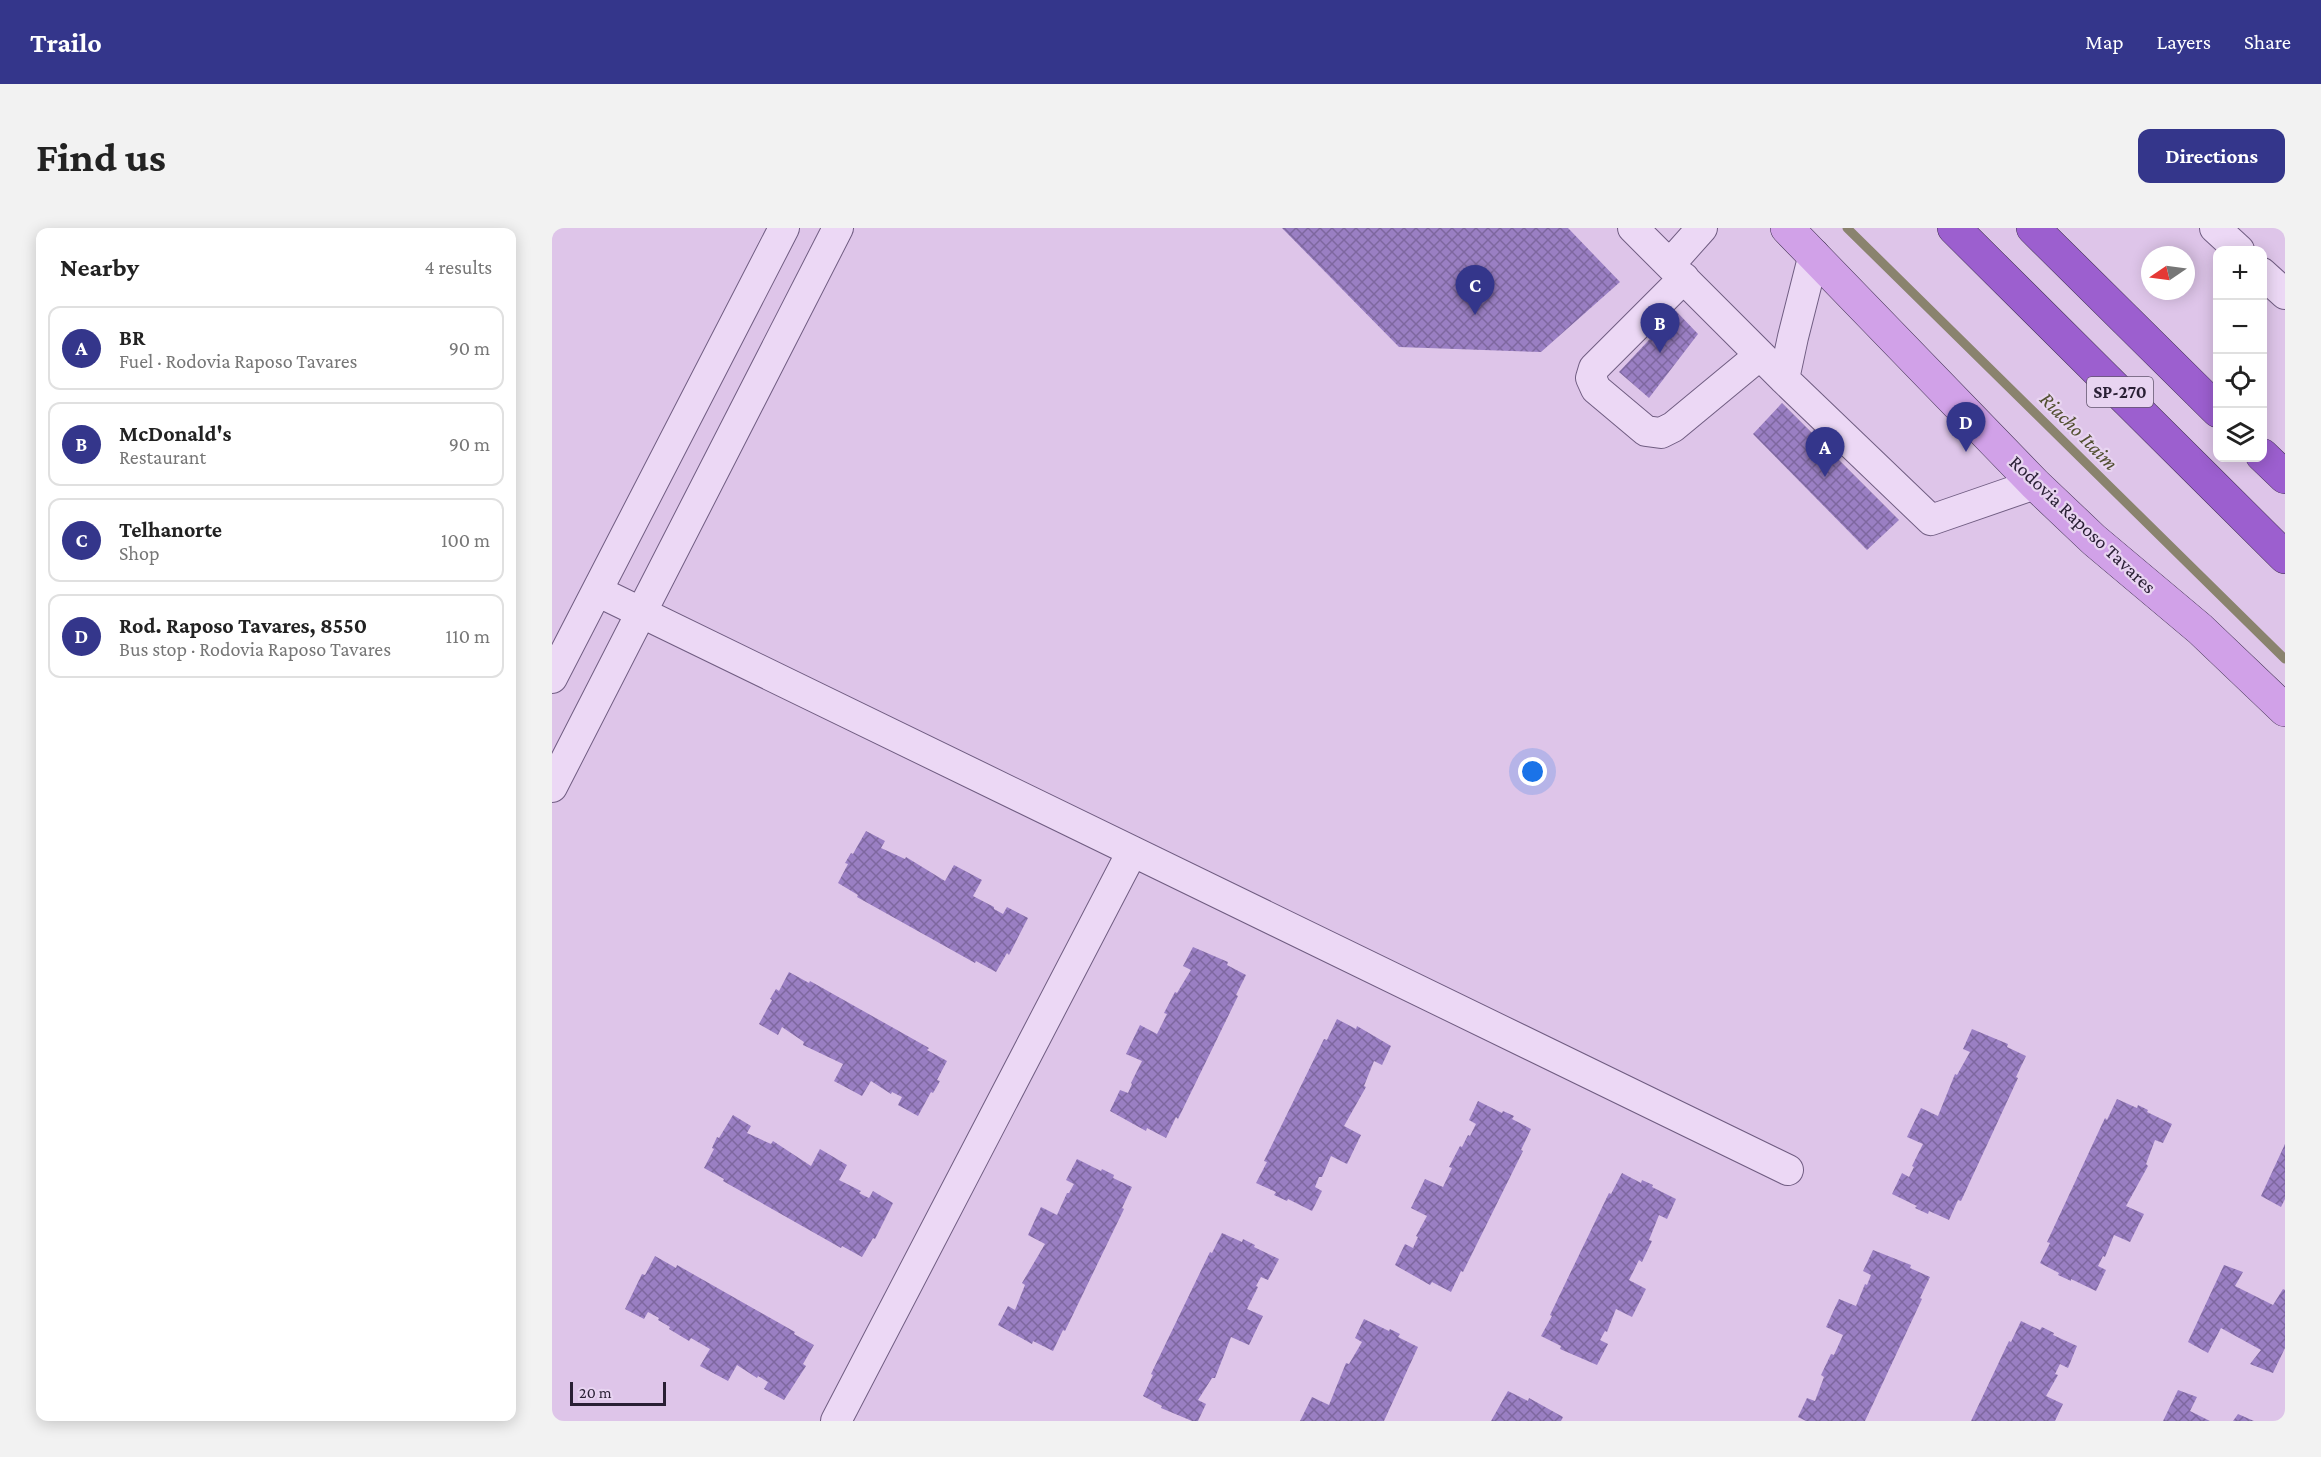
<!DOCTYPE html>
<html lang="en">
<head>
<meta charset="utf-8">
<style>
  :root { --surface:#fff; --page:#f2f2f2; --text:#222; --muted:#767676; --line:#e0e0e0; --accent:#34368b }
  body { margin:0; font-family:"Crimson Pro",serif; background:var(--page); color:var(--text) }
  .controls { position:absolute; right:18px; top:18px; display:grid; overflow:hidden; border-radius:12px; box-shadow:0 3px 15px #0003 }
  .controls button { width:54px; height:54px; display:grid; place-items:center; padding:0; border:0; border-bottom:2px solid var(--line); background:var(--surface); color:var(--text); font:30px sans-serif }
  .compass { position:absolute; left:1589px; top:18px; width:54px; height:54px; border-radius:50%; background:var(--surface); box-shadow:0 3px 15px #0003; rotate:257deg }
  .scale { position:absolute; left:18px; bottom:15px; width:96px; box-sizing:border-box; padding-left:6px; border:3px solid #291f34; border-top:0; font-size:16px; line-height:21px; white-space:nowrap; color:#291f34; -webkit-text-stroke:4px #e8d4f1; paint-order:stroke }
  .you { position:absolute; left:981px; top:544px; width:21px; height:21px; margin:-15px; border:4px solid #fff; border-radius:50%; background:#1a73e8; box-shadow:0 0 0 9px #1a73e833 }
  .badge { display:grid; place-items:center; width:39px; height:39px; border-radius:50%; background:var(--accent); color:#fff; font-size:20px; font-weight:700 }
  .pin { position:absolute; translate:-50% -50px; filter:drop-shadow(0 2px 3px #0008) }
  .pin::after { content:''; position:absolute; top:32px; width:21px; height:18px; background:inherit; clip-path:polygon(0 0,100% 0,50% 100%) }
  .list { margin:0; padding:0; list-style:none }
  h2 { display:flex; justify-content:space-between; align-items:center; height:78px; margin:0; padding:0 24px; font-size:26px }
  h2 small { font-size:20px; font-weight:400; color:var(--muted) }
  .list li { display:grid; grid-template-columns:39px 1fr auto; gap:18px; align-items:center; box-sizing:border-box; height:84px; margin:0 12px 12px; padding:0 12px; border:2px solid var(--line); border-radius:12px }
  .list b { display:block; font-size:22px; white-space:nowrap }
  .list p { margin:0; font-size:20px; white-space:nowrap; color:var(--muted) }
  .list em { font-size:20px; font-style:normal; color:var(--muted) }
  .icon { flex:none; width:33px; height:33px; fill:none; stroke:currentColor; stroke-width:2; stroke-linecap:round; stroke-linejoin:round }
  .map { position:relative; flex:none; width:1733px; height:1193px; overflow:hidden; border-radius:12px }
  header { display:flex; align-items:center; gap:36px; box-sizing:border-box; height:84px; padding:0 30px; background:var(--accent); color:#fff }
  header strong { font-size:28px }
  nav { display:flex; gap:33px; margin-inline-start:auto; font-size:21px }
  .intro { display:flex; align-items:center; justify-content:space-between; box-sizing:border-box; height:144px; padding:0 36px }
  h1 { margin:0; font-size:42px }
  .button { padding:15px 27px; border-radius:12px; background:var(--accent); color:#fff; font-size:21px; font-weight:700 }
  main { display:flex; gap:36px; padding:0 36px }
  aside { flex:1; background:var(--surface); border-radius:12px; box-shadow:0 3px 15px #0003 }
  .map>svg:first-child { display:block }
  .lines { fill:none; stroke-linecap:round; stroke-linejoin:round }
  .stream { stroke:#8a836e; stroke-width:9 }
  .building { fill:url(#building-cross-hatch) }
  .minor-casing { stroke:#705d82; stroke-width:32 }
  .major-casing { stroke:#3f3150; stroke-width:34 }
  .highway-casing { stroke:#3f3150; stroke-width:34 }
  .minor { stroke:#ecd8f5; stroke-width:30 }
  .major { stroke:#d1a1e8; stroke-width:33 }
  .highway { stroke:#9c5fcf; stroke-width:33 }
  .labels { text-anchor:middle; stroke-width:4.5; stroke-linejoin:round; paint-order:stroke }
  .shield { fill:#e8d4f1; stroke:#62556d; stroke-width:1.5 }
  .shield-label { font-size:18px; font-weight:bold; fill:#291f34 }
  .street-label { font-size:20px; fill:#291f34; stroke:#e8d4f1 }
  .water-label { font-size:21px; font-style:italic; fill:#524f30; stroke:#e8d4f1 }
</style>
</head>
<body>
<header>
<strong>Trailo</strong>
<nav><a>Map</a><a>Layers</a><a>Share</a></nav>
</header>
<div class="intro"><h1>Find us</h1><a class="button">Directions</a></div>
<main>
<aside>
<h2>Nearby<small>4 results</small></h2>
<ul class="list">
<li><span class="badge">A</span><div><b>BR</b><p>Fuel · Rodovia Raposo Tavares</p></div><em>90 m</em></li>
<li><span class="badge">B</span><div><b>McDonald's</b><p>Restaurant</p></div><em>90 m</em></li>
<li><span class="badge">C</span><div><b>Telhanorte</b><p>Shop</p></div><em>100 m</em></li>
<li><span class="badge">D</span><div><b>Rod. Raposo Tavares, 8550</b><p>Bus stop · Rodovia Raposo Tavares</p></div><em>110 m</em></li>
</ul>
</aside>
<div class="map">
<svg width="1733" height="1193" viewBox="0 0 1733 1193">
  <defs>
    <pattern id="building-cross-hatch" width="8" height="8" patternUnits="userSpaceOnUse" patternTransform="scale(1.5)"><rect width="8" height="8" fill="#9a7fc3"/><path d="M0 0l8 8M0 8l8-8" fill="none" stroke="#7e679f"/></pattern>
  </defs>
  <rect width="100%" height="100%" fill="#dec5e9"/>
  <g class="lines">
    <!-- stream -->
    <path class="stream" d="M 1295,0 L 1733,431"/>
  </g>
  <!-- building -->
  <path class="building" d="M 730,0 L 1016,0 L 1068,54 L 989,124 L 847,119 Z
    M 1124,83 L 1146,106 L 1097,170 L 1067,144 Z
    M 1230,175 L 1347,292 L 1315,322 L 1201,206 Z
    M 314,603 L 333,613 L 329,620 L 353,631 L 354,629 L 393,653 L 402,637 L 430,652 L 421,668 L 442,679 L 442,681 L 451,686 L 455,679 L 476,690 L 457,727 L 455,725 L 444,744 L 424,733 L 423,735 L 305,669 L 306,667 L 286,655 L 296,636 L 293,635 L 299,625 L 301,626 Z
    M 641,719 L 676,734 L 675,737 L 694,747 L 684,767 L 686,768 L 626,891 L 624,889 L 614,910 L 595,900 L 594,903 L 558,883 L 568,862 L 576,865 L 580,856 L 579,855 L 590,833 L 574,826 L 588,797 L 605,806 L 615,786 L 612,785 L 623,764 L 625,765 L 639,742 L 631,738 Z
    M 237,744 L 257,755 L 258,753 L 377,820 L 375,822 L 395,833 L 385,852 L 388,853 L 381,865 L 379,864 L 366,888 L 346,877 L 350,869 L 340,864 L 339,866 L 319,853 L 310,868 L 282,853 L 291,836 L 251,817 L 252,814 L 230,799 L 226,807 L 207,796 L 220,772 L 218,771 L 224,761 L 227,763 Z
    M 785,791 L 804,801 L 805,798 L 839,818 L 830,837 L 822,833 L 812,858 L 814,859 L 792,898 L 809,907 L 795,936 L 779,928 L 770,949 L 767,949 L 763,959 L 770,963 L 760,983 L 736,971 L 735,973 L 722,967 L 724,964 L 704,955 L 715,934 L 712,933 L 772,811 L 775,812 Z
    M 1420,801 L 1456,816 L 1455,819 L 1474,828 L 1464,849 L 1466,850 L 1409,973 L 1406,972 L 1397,992 L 1377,983 L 1376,986 L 1363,980 L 1365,978 L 1340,966 L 1350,945 L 1357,949 L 1362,939 L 1360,938 L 1371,916 L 1355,909 L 1369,880 L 1386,888 L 1403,846 L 1405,847 L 1418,824 L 1411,821 Z
    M 1565,871 L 1585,880 L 1586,877 L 1596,882 L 1595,884 L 1620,896 L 1611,915 L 1603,912 L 1594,936 L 1596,938 L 1574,978 L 1592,986 L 1578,1014 L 1562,1007 L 1553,1029 L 1551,1028 L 1546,1038 L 1554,1042 L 1544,1063 L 1519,1051 L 1519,1053 L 1506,1047 L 1507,1045 L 1488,1035 L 1498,1015 L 1495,1014 L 1553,890 L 1555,892 Z
    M 926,873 L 950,885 L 951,883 L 962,888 L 960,891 L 979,901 L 969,922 L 971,923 L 911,1044 L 909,1043 L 899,1064 L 880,1054 L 878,1057 L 843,1037 L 853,1016 L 861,1020 L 866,1009 L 864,1008 L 875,988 L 859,980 L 873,951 L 891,959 L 900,940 L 897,939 L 908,918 L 910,919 L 916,907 L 918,908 L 924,896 L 917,892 Z
    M 181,887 L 199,898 L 195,905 L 219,916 L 221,913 L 259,938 L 268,921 L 295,937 L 287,952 L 309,963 L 307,965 L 317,970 L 321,963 L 341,975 L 323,1011 L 321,1010 L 310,1029 L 290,1018 L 289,1020 L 171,953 L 172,951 L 152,940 L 162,921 L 160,920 L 165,909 L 167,910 Z
    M 1733,916 L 1733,971 L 1729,979 L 1709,968 Z
    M 525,931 L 549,943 L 550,941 L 562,947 L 561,950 L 580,959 L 570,980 L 572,981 L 513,1103 L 511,1102 L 501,1123 L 481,1113 L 480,1116 L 446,1097 L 456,1078 L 463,1082 L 473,1057 L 470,1055 L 493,1016 L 476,1007 L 489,979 L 505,987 L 515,965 L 517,965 L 522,956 L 514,952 Z
    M 1070,945 L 1089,955 L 1090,952 L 1101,957 L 1100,959 L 1124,971 L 1115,991 L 1107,987 L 1097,1012 L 1100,1013 L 1090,1034 L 1087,1032 L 1077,1052 L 1094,1061 L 1080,1089 L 1064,1081 L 1055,1104 L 1053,1103 L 1048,1112 L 1056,1116 L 1045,1137 L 1008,1121 L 1009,1118 L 989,1108 L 1000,1088 L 998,1087 L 1057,965 L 1059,966 Z
    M 670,1005 L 690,1014 L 691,1011 L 703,1017 L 702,1019 L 727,1031 L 716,1052 L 709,1049 L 704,1058 L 706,1059 L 695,1081 L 711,1088 L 697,1117 L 679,1109 L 663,1150 L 660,1150 L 646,1172 L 654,1176 L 646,1193 L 640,1193 L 609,1180 L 610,1178 L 591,1168 L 601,1147 L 599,1146 L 658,1024 L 660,1025 Z
    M 1321,1022 L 1359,1037 L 1358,1040 L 1378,1049 L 1368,1070 L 1370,1071 L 1313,1193 L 1254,1193 L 1246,1189 L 1255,1170 L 1263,1173 L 1272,1149 L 1269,1147 L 1279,1126 L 1282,1127 L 1291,1107 L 1274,1099 L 1287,1071 L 1304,1078 L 1313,1056 L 1315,1057 L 1319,1047 L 1311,1043 Z
    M 103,1028 L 124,1040 L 125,1037 L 243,1104 L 242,1106 L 262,1117 L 251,1136 L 254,1138 L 232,1172 L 212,1161 L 216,1154 L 206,1148 L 205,1150 L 185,1137 L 176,1153 L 148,1138 L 158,1121 L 139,1110 L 137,1113 L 117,1101 L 118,1099 L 106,1092 L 107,1090 L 96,1084 L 92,1091 L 73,1081 L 90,1046 L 93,1047 Z
    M 1672,1037 L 1691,1044 L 1683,1058 L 1721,1077 L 1731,1061 L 1733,1062 L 1733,1120 L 1721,1145 L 1698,1136 L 1709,1122 L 1669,1100 L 1656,1125 L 1636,1114 Z
    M 812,1091 L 837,1103 L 838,1101 L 848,1106 L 846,1109 L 866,1119 L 832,1193 L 748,1193 L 760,1169 L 777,1177 L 794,1135 L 797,1136 L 810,1114 L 803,1110 Z
    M 1469,1093 L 1488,1102 L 1490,1099 L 1502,1105 L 1501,1107 L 1525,1118 L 1516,1140 L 1508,1136 L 1503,1146 L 1506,1147 L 1494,1168 L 1511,1176 L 1503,1193 L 1419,1193 L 1457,1113 L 1459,1114 Z
    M 1626,1162 L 1645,1169 L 1638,1183 L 1658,1193 L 1611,1193 Z
    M 956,1163 L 976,1173 L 977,1170 L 1011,1189 L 1009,1193 L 939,1193 Z
    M 1686,1186 L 1702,1193 L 1681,1193 Z"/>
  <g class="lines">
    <defs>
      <path id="minor" d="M 1081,0 L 1232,151 L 1379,292 L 1483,256
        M 1663,0 L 1687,22
        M 1118,36 L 1150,0
        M 1710,45 L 1733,66
        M 1132,50 L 1042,140 L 1039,150 L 1044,161 L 1094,203 L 1109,205 L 1121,199 L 1208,127
        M 1232,151 L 1241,109 L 1262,26
        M 45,363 L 1236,942
        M 0,450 L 232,0
        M 0,559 L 286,0
        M 284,1193 L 580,624"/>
      <path id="major" d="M 1235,0 L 1483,256 L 1542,312 L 1648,401 L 1733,482"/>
      <path id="highway" d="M 1402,0 L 1733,329
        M 1481,0 L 1666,183
        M 1710,227 L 1733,249"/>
    </defs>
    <!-- minor casing -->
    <use href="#minor" class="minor-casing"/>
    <!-- major casing -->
    <use href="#major" class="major-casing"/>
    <!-- highway casing -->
    <use href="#highway" class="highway-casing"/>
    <!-- minor -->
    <use href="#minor" class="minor"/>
    <!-- major -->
    <use href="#major" class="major"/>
    <!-- highway -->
    <use href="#highway" class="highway"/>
  </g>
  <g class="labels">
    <!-- shield labels -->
    <rect class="shield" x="1535" y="149" width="66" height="30" rx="4.5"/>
    <g class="shield-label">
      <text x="1568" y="170">SP-270</text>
    </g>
    <!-- street labels -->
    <g class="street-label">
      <text transform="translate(1531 296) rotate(43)" y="7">Rodovia Raposo Tavares</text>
    </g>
    <!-- water labels -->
    <g class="water-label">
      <text transform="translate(1527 203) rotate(45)" y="7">Riacho Itaim</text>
    </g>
  </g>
</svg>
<div class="controls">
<button>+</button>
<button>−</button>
<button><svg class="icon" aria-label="locate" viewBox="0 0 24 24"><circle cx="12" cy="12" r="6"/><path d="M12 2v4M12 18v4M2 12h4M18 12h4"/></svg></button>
<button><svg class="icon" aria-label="layers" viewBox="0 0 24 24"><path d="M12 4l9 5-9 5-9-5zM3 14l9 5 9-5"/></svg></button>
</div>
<svg class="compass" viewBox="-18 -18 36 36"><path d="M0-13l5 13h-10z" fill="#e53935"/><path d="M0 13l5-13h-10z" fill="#767676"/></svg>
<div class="scale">20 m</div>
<div class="you"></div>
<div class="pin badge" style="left:1273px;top:249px">A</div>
<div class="pin badge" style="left:1108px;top:125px">B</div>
<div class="pin badge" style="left:923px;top:87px">C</div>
<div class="pin badge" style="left:1414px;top:224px">D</div>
</div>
</main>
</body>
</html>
